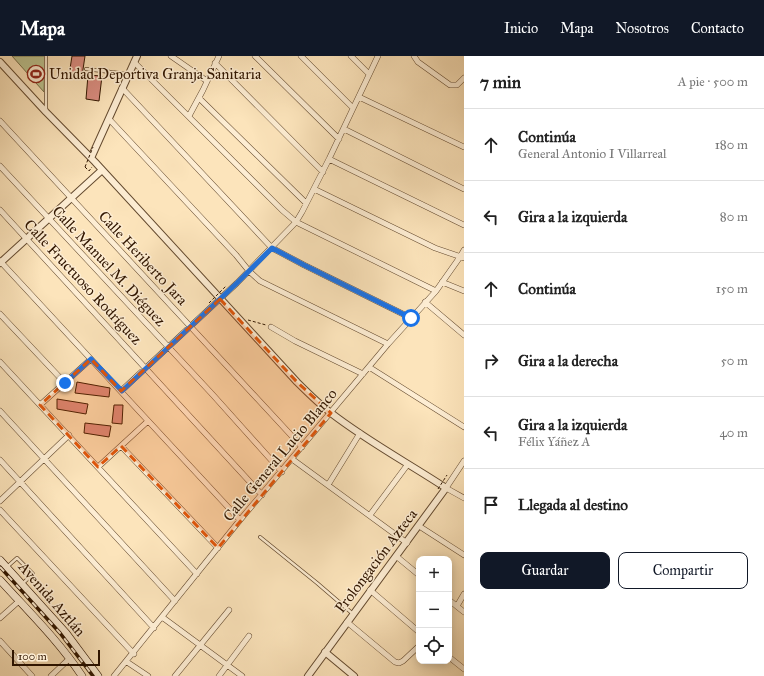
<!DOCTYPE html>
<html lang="es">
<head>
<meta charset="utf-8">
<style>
  :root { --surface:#fff; --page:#f2f2f2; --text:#222; --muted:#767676; --line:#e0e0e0; --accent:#111827 }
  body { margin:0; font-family:"IM FELL Great Primer",serif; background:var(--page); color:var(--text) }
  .controls { position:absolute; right:12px; bottom:12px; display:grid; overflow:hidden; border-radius:8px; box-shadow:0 2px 10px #0003 }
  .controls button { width:36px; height:36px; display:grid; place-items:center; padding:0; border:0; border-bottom:1px solid var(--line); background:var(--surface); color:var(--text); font:20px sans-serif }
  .scale { position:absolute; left:12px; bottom:10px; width:88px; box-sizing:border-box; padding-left:4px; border:2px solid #311600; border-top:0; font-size:11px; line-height:14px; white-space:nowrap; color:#311600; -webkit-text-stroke:3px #fdedd3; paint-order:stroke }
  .stop { position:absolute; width:12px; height:12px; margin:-9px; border:3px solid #1a73e8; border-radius:50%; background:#fff }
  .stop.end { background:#1a73e8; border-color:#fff; box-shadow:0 1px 4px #0008 }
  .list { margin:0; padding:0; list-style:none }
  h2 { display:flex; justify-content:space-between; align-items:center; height:52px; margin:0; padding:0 16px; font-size:17px }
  h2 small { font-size:13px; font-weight:400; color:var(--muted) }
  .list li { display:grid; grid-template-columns:26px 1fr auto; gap:12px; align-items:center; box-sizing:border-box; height:72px; padding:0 16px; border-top:1px solid var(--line) }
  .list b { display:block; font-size:15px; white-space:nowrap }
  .list p { margin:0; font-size:13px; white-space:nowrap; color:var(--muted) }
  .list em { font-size:13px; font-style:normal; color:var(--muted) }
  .actions { display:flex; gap:8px; padding:12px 16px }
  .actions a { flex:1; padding:9px 0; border:1px solid var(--accent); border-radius:8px; text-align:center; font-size:14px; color:var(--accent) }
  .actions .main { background:var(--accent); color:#fff }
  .icon { flex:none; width:22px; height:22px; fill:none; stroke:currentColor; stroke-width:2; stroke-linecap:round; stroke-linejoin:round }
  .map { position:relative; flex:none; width:464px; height:620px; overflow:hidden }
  header { display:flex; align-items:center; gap:24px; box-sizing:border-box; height:56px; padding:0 20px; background:var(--accent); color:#fff }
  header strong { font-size:19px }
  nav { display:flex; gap:22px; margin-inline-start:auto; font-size:14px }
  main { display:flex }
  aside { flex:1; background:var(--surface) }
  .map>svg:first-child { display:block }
  .green { fill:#bdc491; stroke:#776d48 }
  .building { fill:#da8d81; stroke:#311600 }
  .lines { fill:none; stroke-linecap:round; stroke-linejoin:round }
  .service-casing { stroke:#644a2f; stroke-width:4 }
  .minor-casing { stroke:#644a2f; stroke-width:6 }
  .tertiary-casing { stroke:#644a2f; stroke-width:8 }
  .secondary-casing { stroke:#311600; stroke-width:8 }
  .path { stroke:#311600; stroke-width:1; stroke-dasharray:3 2; stroke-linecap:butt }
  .service { stroke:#fdedd3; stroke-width:2.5 }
  .minor { stroke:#fdedd3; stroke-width:5 }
  .tertiary { stroke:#fdedd3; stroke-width:6 }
  .secondary { stroke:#fdedd3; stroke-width:7 }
  .rail-casing { stroke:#311600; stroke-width:3.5 }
  .rail { stroke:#fdedd3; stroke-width:2; stroke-dasharray:6; stroke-linecap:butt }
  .path-bridge { stroke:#311600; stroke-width:1; stroke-dasharray:3 2; stroke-linecap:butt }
  .route { stroke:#1a73e8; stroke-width:5 }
  .marked { fill:#df560b; fill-opacity:0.2; stroke:#df560b; stroke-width:3; stroke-dasharray:8 5; stroke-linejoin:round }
  .labels { text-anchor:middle; stroke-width:3; stroke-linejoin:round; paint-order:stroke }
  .poi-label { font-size:15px; fill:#311600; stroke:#fdedd3; text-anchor:start }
  .street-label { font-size:15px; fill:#311600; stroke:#fdedd3 }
</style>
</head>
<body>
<header>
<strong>Mapa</strong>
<nav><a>Inicio</a><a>Mapa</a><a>Nosotros</a><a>Contacto</a></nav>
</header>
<main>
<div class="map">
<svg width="464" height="620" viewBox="0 0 464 620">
  <rect width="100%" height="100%" fill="#fce4bb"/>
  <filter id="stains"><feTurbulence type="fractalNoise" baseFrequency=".005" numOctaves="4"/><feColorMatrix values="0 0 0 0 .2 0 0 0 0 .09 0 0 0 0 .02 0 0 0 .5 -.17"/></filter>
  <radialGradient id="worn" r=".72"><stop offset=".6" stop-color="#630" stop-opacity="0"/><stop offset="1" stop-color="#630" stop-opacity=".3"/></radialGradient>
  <!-- green -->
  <path class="green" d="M 12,0 L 45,0 L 44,36 Z"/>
  <!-- building -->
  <path class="building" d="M 72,0 L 85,0 L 82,20 L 69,19 Z
    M 88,19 L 102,20 L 99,45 L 86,43 Z
    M 77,326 L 110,332 L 109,341 L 75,337 Z
    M 57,343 L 88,348 L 86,358 L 57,353 Z
    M 114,349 L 123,349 L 122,368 L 112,367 Z
    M 85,367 L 111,370 L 109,381 L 84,377 Z"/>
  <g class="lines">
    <defs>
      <path id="service" d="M 86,13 L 127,18
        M 46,53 L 46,0
        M 260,481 L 317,527 L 353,558
        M 8,510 L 17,502 L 33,518 L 22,528"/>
      <path id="minor" d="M 171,0 L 207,25
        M 255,0 L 339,83
        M 301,0 L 353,52
        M 351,0 L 369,18
        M 414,0 L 418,6 L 450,29 L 457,29 L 464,22
        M 134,6 L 282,154 L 296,166 L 436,235
        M 215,7 L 323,116
        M 122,32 L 272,192 L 304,209 L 411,262
        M 359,41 L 464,91
        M 199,42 L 306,147
        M 189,60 L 203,34 L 219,0
        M 109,63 L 236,199 L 249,215 L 260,225 L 388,288
        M 0,65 L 302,391
        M 344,73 L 464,133
        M 329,103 L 464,169
        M 0,110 L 213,339 L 282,416
        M 314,133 L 435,192 L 464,202
        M 0,154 L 262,439
        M 0,205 L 240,464
        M 442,226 L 464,235
        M 425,246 L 464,279
        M 0,258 L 65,327
        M 271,271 L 295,285 L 363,318
        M 0,306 L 197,518
        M 369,311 L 464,371
        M 121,335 L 237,227 L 296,166 L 302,156 L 329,103 L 378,0
        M 40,349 L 91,303
        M 0,355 L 175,545
        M 121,390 L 218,492
        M 292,403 L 407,487
        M 0,404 L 154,572
        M 464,405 L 446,432 L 464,442
        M 98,411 L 148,365
        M 328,429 L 360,377
        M 0,445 L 69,379
        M 0,454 L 134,598
        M 370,459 L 408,408
        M 419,470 L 464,499
        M 396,500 L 419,519
        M 370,534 L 419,576
        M 449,544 L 464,556
        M 457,550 L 464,538
        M 162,561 L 242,620
        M 0,562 L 19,545
        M 347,566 L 395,606 L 399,607 L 403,605 L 419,590
        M 0,585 L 32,620
        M 449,601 L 464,613
        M 127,606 L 148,620
        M 51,620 L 69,603
        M 114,620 L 240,464 L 388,288 L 436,235 L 460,201 L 464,194
        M 175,620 L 229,554
        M 219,620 L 249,580"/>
      <path id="tertiary" d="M 0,6 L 46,56 L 95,106 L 297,326 C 308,337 319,348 331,357 C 367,385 408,407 446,432 L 308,620
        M 91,102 L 137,0
        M 0,207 L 102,114
        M 325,596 L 354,620"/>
      <path id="secondary" d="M 0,504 L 66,577 L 98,620
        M 0,524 C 28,555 59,585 82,620"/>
    </defs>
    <!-- service casing -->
    <use href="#service" class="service-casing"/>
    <!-- minor casing -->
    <use href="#minor" class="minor-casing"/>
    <!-- tertiary casing -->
    <use href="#tertiary" class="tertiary-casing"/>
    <!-- secondary casing -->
    <use href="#secondary" class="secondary-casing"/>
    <!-- path -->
    <path class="path" d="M 85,111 L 89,115 L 92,111
      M 248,264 L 266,269"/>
    <!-- service -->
    <use href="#service" class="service"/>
    <!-- minor -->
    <use href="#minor" class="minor"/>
    <!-- tertiary -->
    <use href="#tertiary" class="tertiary"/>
    <!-- secondary -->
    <use href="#secondary" class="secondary"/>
    <defs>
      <path id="rail" d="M 0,511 L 60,577 L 93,620"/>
    </defs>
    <!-- rail casing -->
    <use href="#rail" class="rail-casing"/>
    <!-- rail -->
    <use href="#rail" class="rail"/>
    <!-- path-bridge -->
    <path class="path-bridge" d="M 85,111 L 93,91
      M 209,247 L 226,230
      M 438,433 L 447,419"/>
  </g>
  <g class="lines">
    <!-- route -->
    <path class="route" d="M 65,327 L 91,303 L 122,335 L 237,227 L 272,192 L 304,209 L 411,262"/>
  </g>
  <!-- marked area -->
  <path class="marked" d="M 220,243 L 297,326 L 331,357 L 218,492 L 121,390 L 98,411 L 40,349 L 91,303 L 121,335 Z"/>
  <!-- icons -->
  <defs>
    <symbol id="stadium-ring" viewBox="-11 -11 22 22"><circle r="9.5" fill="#fdedd3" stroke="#8f2418" stroke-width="1.5"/><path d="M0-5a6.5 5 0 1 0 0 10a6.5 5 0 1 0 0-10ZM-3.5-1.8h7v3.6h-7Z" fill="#8f2418"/></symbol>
  </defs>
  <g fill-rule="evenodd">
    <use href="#stadium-ring" x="26" y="8" width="20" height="20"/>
  </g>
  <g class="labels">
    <!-- poi labels -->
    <g class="poi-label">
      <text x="49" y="23">Unidad Deportiva Granja Sanitaria</text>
    </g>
    <!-- street labels -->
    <g class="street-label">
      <text transform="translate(143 202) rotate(47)" y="5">Calle Heriberto Jara</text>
      <text transform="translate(109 210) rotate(47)" y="5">Calle Manuel M. Diéguez</text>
      <text transform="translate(83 226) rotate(47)" y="5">Calle Fructuoso Rodríguez</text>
      <text transform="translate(280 399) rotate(-50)" y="5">Calle General Lucio Blanco</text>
      <text transform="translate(376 505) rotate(-53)" y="5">Prolongación Azteca</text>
      <text transform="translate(52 543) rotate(49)" y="5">Avenida Aztlán</text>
    </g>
  </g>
  <rect width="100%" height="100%" filter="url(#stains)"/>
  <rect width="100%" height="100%" fill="url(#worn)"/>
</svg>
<div class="controls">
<button>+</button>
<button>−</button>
<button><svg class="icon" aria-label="locate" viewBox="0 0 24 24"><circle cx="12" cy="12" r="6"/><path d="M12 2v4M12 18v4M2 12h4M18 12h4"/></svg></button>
</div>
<div class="scale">100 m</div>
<div class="stop" style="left:411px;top:262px"></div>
<div class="stop end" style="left:65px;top:327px"></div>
</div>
<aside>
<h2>7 min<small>A pie · 500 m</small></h2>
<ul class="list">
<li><svg class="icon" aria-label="ahead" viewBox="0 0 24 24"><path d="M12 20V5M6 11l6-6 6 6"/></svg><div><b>Continúa</b><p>General Antonio I Villarreal</p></div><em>180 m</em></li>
<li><svg class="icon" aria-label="left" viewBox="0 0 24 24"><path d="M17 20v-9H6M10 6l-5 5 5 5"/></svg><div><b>Gira a la izquierda</b></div><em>80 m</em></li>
<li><svg class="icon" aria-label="ahead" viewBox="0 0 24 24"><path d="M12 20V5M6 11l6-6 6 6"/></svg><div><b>Continúa</b></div><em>150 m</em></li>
<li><svg class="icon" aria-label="right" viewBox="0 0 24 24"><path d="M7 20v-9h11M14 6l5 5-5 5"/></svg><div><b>Gira a la derecha</b></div><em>50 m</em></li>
<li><svg class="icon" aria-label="left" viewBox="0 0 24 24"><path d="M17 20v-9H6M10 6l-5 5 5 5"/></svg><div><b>Gira a la izquierda</b><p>Félix Yáñez A</p></div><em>40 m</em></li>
<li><svg class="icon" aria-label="arrive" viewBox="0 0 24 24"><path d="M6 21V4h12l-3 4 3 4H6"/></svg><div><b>Llegada al destino</b></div></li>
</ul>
<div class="actions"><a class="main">Guardar</a><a>Compartir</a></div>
</aside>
</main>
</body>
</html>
